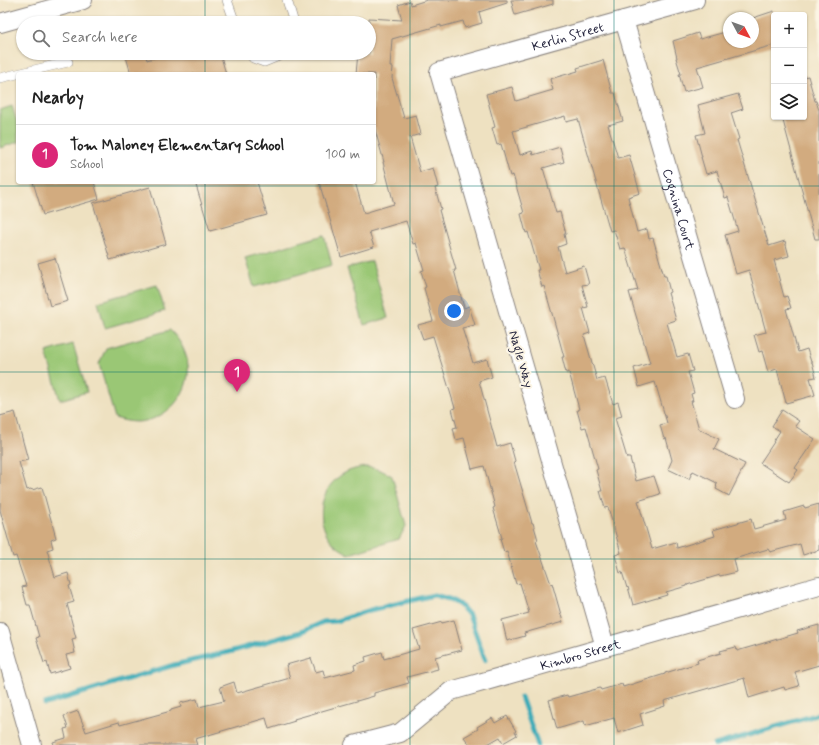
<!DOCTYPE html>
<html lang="en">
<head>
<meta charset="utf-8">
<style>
  :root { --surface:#fff; --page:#f2f2f2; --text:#222; --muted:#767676; --line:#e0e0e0; --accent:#db2777 }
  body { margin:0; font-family:Mynerve,sans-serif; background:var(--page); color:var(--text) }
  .controls { position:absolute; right:12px; top:12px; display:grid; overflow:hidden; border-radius:4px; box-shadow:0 1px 3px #0004 }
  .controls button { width:36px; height:36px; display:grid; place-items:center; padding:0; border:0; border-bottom:1px solid var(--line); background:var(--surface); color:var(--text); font:20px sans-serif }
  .compass { position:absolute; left:723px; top:12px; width:36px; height:36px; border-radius:50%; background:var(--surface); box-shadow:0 1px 3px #0004; rotate:131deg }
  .you { position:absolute; left:454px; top:311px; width:14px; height:14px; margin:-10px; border:3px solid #fff; border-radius:50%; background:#1a73e8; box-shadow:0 0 0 6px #1a73e833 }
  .badge { display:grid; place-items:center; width:26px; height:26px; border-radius:50%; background:var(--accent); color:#fff; font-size:13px; font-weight:700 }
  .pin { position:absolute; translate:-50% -33px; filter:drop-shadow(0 1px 2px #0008) }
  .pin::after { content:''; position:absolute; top:21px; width:14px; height:12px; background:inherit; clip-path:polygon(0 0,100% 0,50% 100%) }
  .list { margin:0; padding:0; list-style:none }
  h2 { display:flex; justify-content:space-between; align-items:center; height:52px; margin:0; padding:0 16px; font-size:17px }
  h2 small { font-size:13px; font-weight:400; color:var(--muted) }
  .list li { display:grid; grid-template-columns:26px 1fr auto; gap:12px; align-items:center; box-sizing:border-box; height:60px; padding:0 16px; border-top:1px solid var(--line) }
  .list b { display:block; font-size:15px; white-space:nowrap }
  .list p { margin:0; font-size:13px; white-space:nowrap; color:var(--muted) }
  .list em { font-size:13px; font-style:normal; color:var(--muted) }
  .icon { flex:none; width:22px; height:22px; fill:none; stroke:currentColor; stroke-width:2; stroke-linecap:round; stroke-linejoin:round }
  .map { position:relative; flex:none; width:819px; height:745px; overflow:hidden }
  .search { position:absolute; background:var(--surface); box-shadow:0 1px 3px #0004; left:16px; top:16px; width:360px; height:44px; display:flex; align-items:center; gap:10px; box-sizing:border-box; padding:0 14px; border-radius:22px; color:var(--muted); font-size:15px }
  .panel { position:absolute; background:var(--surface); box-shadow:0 1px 3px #0004; left:16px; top:72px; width:360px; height:112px; border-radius:4px }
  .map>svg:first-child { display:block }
  .green { fill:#9ac775; stroke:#5e7458 }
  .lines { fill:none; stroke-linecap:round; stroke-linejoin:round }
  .stream { stroke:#3cacb8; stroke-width:5 }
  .building { fill:#d2ab7f }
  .service-casing { stroke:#88827e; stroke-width:10 }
  .minor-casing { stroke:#88827e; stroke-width:20 }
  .service { stroke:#fff; stroke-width:9 }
  .minor { stroke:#fff; stroke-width:18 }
  .grid { fill:none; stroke:#0f766e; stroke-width:1; stroke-opacity:0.55 }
  .labels { text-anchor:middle; stroke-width:4; stroke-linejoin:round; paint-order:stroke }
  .street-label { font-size:13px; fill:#22223b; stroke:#fcf5e5 }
</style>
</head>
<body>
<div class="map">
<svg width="819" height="745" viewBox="0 0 819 745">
  <rect width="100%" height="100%" fill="#fcf5e5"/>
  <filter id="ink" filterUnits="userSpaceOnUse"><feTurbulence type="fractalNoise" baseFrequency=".025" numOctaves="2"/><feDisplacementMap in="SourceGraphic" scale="8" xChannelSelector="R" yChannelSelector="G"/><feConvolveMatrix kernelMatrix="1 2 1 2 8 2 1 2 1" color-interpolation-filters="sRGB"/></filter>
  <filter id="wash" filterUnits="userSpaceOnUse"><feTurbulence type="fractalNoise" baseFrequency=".012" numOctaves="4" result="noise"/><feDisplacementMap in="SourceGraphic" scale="16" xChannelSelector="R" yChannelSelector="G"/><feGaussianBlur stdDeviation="0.9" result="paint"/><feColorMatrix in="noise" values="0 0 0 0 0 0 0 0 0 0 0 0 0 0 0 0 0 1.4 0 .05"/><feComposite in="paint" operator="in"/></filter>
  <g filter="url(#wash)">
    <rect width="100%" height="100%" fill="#eee1c1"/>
    <!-- green -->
    <path class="green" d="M 12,106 L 18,126 L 18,142 L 0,148 L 0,110 Z
      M 324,235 L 332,265 L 254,287 L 245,258 Z
      M 372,261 L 388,318 L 364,325 L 347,268 Z
      M 157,285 L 165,311 L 105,328 L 98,302 Z
      M 170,330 C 180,340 186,351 188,365 C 191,394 166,421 137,422 C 129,422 122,420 115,418 L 99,364 L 106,348 Z
      M 73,344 L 87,392 L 60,400 L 46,352 Z
      M 366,467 C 376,468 384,471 392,476 L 406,526 L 399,539 L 349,554 C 344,551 338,548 334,544 C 315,525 318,491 340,476 C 348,470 357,468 366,467 Z"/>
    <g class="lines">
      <!-- stream -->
      <path class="stream" d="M 521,697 L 538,745
        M 45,704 L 174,665 L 229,652 L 301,632 L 323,622 L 337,621 L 370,610 L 434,595 L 449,599 L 460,605 L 469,615 L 485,660
        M 715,745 L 819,714"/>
    </g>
    <g id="blocks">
      <!-- building -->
      <path class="building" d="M 427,0 L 507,0 L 507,3 L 479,12 L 482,23 L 465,28 L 463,21 L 441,27 L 441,25 L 392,39 L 390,67 L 393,67 L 392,78 L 404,118 L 416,115 L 421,134 L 410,137 L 420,172 L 433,168 L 438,187 L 435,188 L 441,209 L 439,210 L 456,270 L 454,270 L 464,308 L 469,306 L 475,325 L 462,328 L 473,363 L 487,359 L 492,377 L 479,381 L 497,447 L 510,443 L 515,461 L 514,462 L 532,523 L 533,523 L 538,540 L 536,541 L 551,584 L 552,583 L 563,622 L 524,633 L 525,636 L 507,641 L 502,620 L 529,613 L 520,583 L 516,584 L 507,551 L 504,552 L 500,539 L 502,538 L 493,508 L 495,507 L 484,466 L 472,469 L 464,438 L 456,440 L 453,428 L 457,427 L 452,409 L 455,408 L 433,336 L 423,339 L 418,325 L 433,321 L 424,288 L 426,287 L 421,271 L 424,270 L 416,243 L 413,244 L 406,221 L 369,232 L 374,247 L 341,257 L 319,182 L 355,182 L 364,213 L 394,204 L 383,162 L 384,162 L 374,126 L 374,74 L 356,74 L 358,53 L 369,53 L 369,18 L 402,20 L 398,5 L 410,1 L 411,5 Z
        M 511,0 L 553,0 L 553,4 L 515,15 Z
        M 774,11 L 774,45 L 697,67 L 703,87 L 684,92 L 679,74 L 681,74 L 676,58 L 677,58 L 673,41 L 698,33 L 700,39 L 729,31 L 729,42 L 753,42 L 753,18 Z
        M 125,53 L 145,53 L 147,60 L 170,53 L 220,53 L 226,74 L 131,74 Z
        M 603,60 L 612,93 L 615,93 L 623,121 L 608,125 L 618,158 L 629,155 L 640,193 L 628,197 L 637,232 L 647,229 L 649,239 L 653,238 L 664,276 L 666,276 L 670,292 L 668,293 L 676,320 L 667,323 L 677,357 L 688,354 L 693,371 L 688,372 L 694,393 L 691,394 L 693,401 L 691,401 L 699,429 L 719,439 L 714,449 L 745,464 L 729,496 L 716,489 L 717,487 L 716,486 L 717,483 L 693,471 L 689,479 L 668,469 L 672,460 L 666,438 L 664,439 L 660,425 L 667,423 L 655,382 L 639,387 L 634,368 L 650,363 L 629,292 L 638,290 L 625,248 L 620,249 L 614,230 L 610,231 L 578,119 L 566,122 L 565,116 L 513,131 L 520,155 L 532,151 L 533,155 L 560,147 L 564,162 L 543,168 L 556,213 L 560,212 L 566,234 L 564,234 L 566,244 L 558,247 L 565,272 L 584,266 L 589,284 L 582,285 L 588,307 L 583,308 L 590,333 L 584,335 L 597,380 L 605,378 L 613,404 L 618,402 L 622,416 L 615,418 L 627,458 L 630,458 L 636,481 L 654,476 L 660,494 L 638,501 L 652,549 L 676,542 L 677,548 L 715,536 L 713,530 L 751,519 L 754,529 L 786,520 L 784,512 L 804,506 L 805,508 L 819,504 L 819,550 L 803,555 L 800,544 L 770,552 L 768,549 L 734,559 L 737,572 L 720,576 L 720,575 L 687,585 L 687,586 L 666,592 L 667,595 L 633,605 L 628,587 L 627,588 L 622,572 L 620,573 L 615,555 L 621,553 L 608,507 L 605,508 L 600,491 L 602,491 L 596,470 L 598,469 L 586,427 L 582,428 L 577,410 L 579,409 L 569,372 L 566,373 L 562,357 L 564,357 L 553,317 L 544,286 L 542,287 L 537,270 L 539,270 L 528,232 L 526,233 L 521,214 L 524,213 L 513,175 L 510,176 L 501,144 L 497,145 L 492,128 L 495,127 L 486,94 L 512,87 L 516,101 L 553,90 L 550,79 L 578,71 L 577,68 Z
        M 808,76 L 815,101 L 816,101 L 819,110 L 819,239 L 815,239 L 782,117 L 804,117 L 804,77 Z
        M 738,94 L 743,109 L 731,113 L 739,139 L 737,140 L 769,246 L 785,241 L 789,256 L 774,260 L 784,297 L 787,296 L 791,308 L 786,309 L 798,352 L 807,349 L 811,362 L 812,362 L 816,377 L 810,378 L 815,395 L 786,403 L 777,369 L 768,372 L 762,351 L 759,352 L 754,335 L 766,332 L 749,270 L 736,274 L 730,252 L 725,235 L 738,231 L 728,197 L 725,198 L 717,171 L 706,174 L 701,157 L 702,157 L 696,135 L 705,133 L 698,105 Z
        M 33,182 L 94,182 L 99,199 L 43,215 Z
        M 195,182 L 257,182 L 267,215 L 210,231 Z
        M 150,187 L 166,244 L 110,260 L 93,203 Z
        M 55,258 L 68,301 L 50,306 L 38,263 Z
        M 782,410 L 799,421 L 795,426 L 815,439 L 795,468 L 798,470 L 789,482 L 760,463 L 774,442 L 773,442 L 780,431 L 772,426 Z
        M 15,412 L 28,460 L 19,462 L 27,490 L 31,489 L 32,490 L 42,487 L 56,538 L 51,540 L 53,548 L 47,550 L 55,577 L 68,573 L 71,585 L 69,586 L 74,602 L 67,604 L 76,638 L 72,639 L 75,653 L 66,655 L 70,668 L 50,674 L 47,662 L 44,663 L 36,638 L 39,637 L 30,605 L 27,605 L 22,587 L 26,586 L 16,556 L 13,557 L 0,510 L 0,416 Z
        M 454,620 L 462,650 L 435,657 L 438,669 L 407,677 L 409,683 L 374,693 L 374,696 L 294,719 L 295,721 L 269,729 L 266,718 L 195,739 L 197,745 L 54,745 L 53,742 L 66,738 L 64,729 L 68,728 L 64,716 L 78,711 L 86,732 L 119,722 L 120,725 L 171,711 L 171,710 L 181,707 L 180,703 L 197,699 L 199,707 L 224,701 L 220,687 L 234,682 L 237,693 L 290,678 L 286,665 L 311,658 L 316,672 L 323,670 L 325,678 L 355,670 L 354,665 L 366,661 L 365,657 L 382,652 L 384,659 L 419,649 L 413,630 L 442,622 L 442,623 Z
        M 819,625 L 819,665 L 795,672 L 799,686 L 785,690 L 784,687 L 749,698 L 744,678 L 664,701 L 665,706 L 640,714 L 643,725 L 618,733 L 614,718 L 585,726 L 584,721 L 557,729 L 549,700 L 567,695 L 568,697 L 600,688 L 601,690 L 622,684 L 623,687 L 665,674 L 665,673 L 698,663 L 697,660 L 721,653 L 720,651 L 736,647 L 737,651 L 798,633 L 797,631 Z
        M 507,716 L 516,731 L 515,731 L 517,735 L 503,743 L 500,737 L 486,745 L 470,745 L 464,737 L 478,729 L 477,727 L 492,718 L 495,723 Z"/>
    </g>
  </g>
  <g filter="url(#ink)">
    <use href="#blocks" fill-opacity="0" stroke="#88827e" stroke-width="1"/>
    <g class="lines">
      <defs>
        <path id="service" d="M 227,0 L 235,23
          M 287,0 L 294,23
          M 250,53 L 253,58 L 264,62 L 286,53
          M 0,78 L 68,62"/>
        <g id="minor">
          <path id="s1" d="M 624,20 L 735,399"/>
          <path d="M 0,23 L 83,0"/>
          <path d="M 0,632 L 32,745"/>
          <path id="s2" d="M 605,647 L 439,72 L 695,0"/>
          <path id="s3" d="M 354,745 L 400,733 L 451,691 L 819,586"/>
        </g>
      </defs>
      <!-- service casing -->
      <use href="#service" class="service-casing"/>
      <!-- minor casing -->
      <use href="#minor" class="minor-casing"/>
      <!-- service -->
      <use href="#service" class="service"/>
      <!-- minor -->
      <use href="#minor" class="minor"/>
    </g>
  </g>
  <!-- grid -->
  <path class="grid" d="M 205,0 L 205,23M 410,0 L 410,745M 614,0 L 614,745M 205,53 L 205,74M 205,182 L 205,745M 0,186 L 819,186M 0,372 L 819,372M 0,559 L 819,559"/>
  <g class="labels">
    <!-- street labels -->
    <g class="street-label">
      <text dy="5" stroke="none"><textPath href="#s2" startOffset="732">Kerlin Street</textPath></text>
      <text dy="5" stroke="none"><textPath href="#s1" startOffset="197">Cognina Court</textPath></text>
      <text transform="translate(522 359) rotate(74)" y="5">Nagle Way</text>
      <text dy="5" stroke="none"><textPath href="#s3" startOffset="248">Kimbro Street</textPath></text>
    </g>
  </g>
</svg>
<div class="controls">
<button>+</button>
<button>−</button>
<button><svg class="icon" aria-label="layers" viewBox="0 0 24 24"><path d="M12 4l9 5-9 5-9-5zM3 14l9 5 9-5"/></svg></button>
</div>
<svg class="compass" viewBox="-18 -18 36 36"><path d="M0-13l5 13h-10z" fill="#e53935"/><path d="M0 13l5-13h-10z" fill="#767676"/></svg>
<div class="you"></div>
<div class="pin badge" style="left:237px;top:392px">1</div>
<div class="search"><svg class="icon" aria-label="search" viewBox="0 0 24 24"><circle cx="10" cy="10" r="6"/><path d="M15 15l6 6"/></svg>Search here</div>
<section class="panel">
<h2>Nearby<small></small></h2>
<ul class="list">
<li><span class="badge">1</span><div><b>Tom Maloney Elementary School</b><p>School</p></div><em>100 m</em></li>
</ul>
</section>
</div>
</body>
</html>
